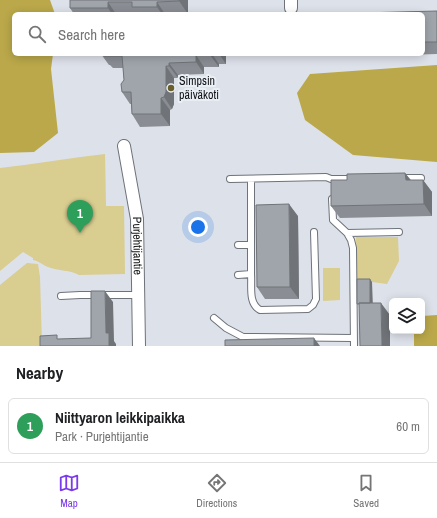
<!DOCTYPE html>
<html lang="en">
<head>
<meta charset="utf-8">
<style>
  :root { --surface:#fff; --page:#f2f2f2; --text:#202124; --muted:#757577; --line:#e0e0e0; --accent:#7c3aed }
  body { margin:0; font-family:"Archivo Narrow",sans-serif; background:var(--page); color:var(--text) }
  .controls { position:absolute; right:12px; bottom:12px; display:grid; overflow:hidden; border-radius:6px; box-shadow:0 2px 10px #0003 }
  .controls button { width:36px; height:36px; display:grid; place-items:center; padding:0; border:0; border-bottom:1px solid var(--line); background:var(--surface); color:var(--text); font:20px sans-serif }
  .you { position:absolute; left:198px; top:227px; width:14px; height:14px; margin:-10px; border:3px solid #fff; border-radius:50%; background:#1a73e8; box-shadow:0 0 0 6px #1a73e833 }
  .badge { display:grid; place-items:center; width:26px; height:26px; border-radius:50%; background:var(--accent); color:#fff; font-size:13px; font-weight:700 }
  .pin { position:absolute; translate:-50% -33px; filter:drop-shadow(0 1px 2px #0008) }
  .pin::after { content:''; position:absolute; top:21px; width:14px; height:12px; background:inherit; clip-path:polygon(0 0,100% 0,50% 100%) }
  .list { margin:0; padding:0; list-style:none }
  h2 { display:flex; justify-content:space-between; align-items:center; height:52px; margin:0; padding:0 16px; font-size:17px }
  h2 small { font-size:13px; font-weight:400; color:var(--muted) }
  .list li { display:grid; grid-template-columns:26px 1fr auto; gap:12px; align-items:center; box-sizing:border-box; height:56px; margin:0 8px 8px; padding:0 8px; border:1px solid var(--line); border-radius:6px }
  .list b { display:block; font-size:15px; white-space:nowrap }
  .list p { margin:0; font-size:13px; white-space:nowrap; color:var(--muted) }
  .list em { font-size:13px; font-style:normal; color:var(--muted) }
  .icon { flex:none; width:22px; height:22px; fill:none; stroke:currentColor; stroke-width:2; stroke-linecap:round; stroke-linejoin:round }
  .map { position:relative; flex:none; width:437px; height:346px; overflow:hidden }
  .search { position:absolute; background:var(--surface); box-shadow:0 2px 10px #0003; left:12px; right:12px; top:12px; height:44px; display:flex; align-items:center; gap:10px; box-sizing:border-box; padding:0 14px; border-radius:6px; color:var(--muted); font-size:15px }
  .sheet { height:116px; background:var(--surface) }
  nav { display:flex; justify-content:space-around; align-items:center; box-sizing:border-box; height:56px; border-top:1px solid var(--line); background:var(--surface); font-size:11px; color:var(--muted) }
  nav a { display:grid; justify-items:center; gap:2px }
  nav .on { color:var(--accent) }
  .map>svg:first-child { display:block }
  .green { fill:#d9cd90 }
  .forest { fill:#baa84a }
  .lines { fill:none; stroke-linecap:round; stroke-linejoin:round }
  .service-casing { stroke:#6e7279; stroke-width:8 }
  .minor-casing { stroke:#6e7279; stroke-width:14 }
  .service { stroke:#fff; stroke-width:6 }
  .minor { stroke:#fff; stroke-width:12 }
  .wall { fill:#8a8e94 }
  .shaded-wall { fill:#707478 }
  .building { fill:#a0a5ac; stroke:#707478 }
  .poi-dot { fill:#695f2c; stroke:#eaeff6; stroke-width:1.5 }
  .labels { text-anchor:middle; stroke-width:4; stroke-linejoin:round; paint-order:stroke }
  .poi-label { font-size:12px; fill:#101214; stroke:#eaeff6; text-anchor:start }
  .street-label { font-size:12px; fill:#101214; stroke:#eaeff6 }
</style>
</head>
<body>
<div class="map">
<svg width="437" height="346" viewBox="0 0 437 346">
  <rect width="100%" height="100%" fill="#dde1e9"/>
  <!-- green -->
  <path class="green" d="M 105,154 L 106,206 L 124,206 L 125,274 L 79,275 C 71,270 58,271 48,267 C 43,265 39,261 33,260 L 33,258 L 23,252 L 0,271 L 0,168 C 35,164 70,158 105,154 Z
    M 356,237 L 398,237 L 399,261 L 387,284 L 372,282 L 357,282 Z
    M 27,263 L 38,264 L 40,277 L 42,346 L 0,346 L 0,285 Z
    M 323,268 L 340,268 L 340,300 L 323,301 Z"/>
  <!-- forest -->
  <path class="forest" d="M 0,0 L 50,0 L 55,14 L 14,14 L 14,54 L 53,54 L 51,69 L 58,133 L 34,152 L 0,153 Z
    M 437,65 L 437,162 L 353,155 L 305,120 L 297,93 L 310,74 Z
    M 437,315 L 437,346 L 414,346 L 414,331 L 422,331 L 422,316 Z"/>
  <g class="lines">
    <defs>
      <path id="service" d="M 403,178 L 421,178
        M 230,179 L 326,177 L 331,179 L 355,179
        M 332,199 L 333,220 L 347,233 L 351,240 L 353,248 L 354,346
        M 347,233 L 399,232
        M 238,245 L 251,245
        M 251,274 C 252,287 248,303 260,310 L 308,309 L 313,305 L 316,299 L 314,232
        M 238,275 L 251,274 L 251,179
        M 61,296 L 80,295 L 139,295
        M 214,318 L 226,328 L 243,337 L 353,338"/>
      <g id="minor">
        <path d="M 291,8 L 291,0"/>
        <path id="s1" d="M 124,146 L 137,219 L 139,346"/>
      </g>
    </defs>
    <!-- service casing -->
    <use href="#service" class="service-casing"/>
    <!-- minor casing -->
    <use href="#minor" class="minor-casing"/>
    <!-- service -->
    <use href="#service" class="service"/>
    <!-- minor -->
    <use href="#minor" class="minor"/>
  </g>
  <!-- wall -->
  <path class="wall" d="M 70,0 L 188,0 L 188,14 L 74,14 L 70,8 Z
    M 437,11 L 437,54 L 371,56 L 369,54 L 423,54 L 423,14 Z
    M 101,54 L 226,54 L 226,64 L 219,64 L 219,67 L 204,67 L 204,74 L 178,75 L 178,78 L 174,78 L 174,104 L 172,109 L 170,110 L 170,126 L 140,127 L 132,114 L 131,104 L 130,104 L 122,92 L 124,80 L 123,68 L 113,68 L 110,65 L 109,65 Z
    M 405,173 L 411,180 L 423,180 L 432,192 L 432,216 L 340,218 L 331,206 L 347,180 Z
    M 298,216 L 299,299 L 265,299 L 257,287 Z"/>
  <!-- shaded-wall -->
  <path class="shaded-wall" d="M 179,0 L 188,0 L 188,14 L 179,1 Z
    M 108,2 L 116,14 L 112,14 L 108,8 Z
    M 157,2 L 165,14 L 162,14 L 157,7 Z
    M 210,54 L 212,54 L 219,64 L 219,67 L 210,55 Z
    M 219,54 L 226,54 L 226,64 Z
    M 196,55 L 204,67 L 204,74 L 196,62 Z
    M 169,63 L 178,75 L 178,78 L 169,66 Z
    M 166,66 L 174,78 L 174,104 L 172,109 L 164,97 Z
    M 161,98 L 170,110 L 170,126 L 161,114 Z
    M 405,173 L 414,185 L 406,180 Z
    M 423,180 L 432,192 L 432,216 L 424,204 Z
    M 289,204 L 298,216 L 299,299 L 290,287 Z
    M 370,279 L 372,282 L 373,308 L 370,304 Z
    M 105,291 L 113,302 L 114,341 L 116,344 L 116,346 L 109,346 L 106,333 Z
    M 381,303 L 390,315 L 390,346 L 382,346 Z
    M 314,338 L 320,346 L 314,346 Z"/>
  <!-- building -->
  <path class="building" d="M 70,0 L 179,0 L 179,1 L 157,2 L 157,7 L 132,7 L 132,2 L 108,2 L 108,8 L 70,8 Z
    M 437,11 L 437,42 L 423,42 L 423,14 L 361,14 L 361,13 Z
    M 104,54 L 210,54 L 210,55 L 196,55 L 196,62 L 169,63 L 169,66 L 166,66 L 166,92 L 164,97 L 161,98 L 161,114 L 132,114 L 131,92 L 122,92 L 121,84 L 124,80 L 122,56 L 104,56 Z
    M 405,173 L 406,180 L 423,180 L 424,204 L 331,206 L 331,180 L 347,180 L 347,174 Z
    M 289,204 L 290,287 L 257,287 L 256,205 Z
    M 357,279 L 370,279 L 370,303 L 359,303 L 359,304 L 357,304 Z
    M 91,291 L 105,291 L 106,333 L 109,333 L 109,346 L 40,346 L 40,336 L 57,335 L 57,339 L 91,338 Z
    M 359,303 L 381,303 L 382,346 L 360,346 Z
    M 314,338 L 314,346 L 225,346 L 225,340 Z"/>
  <!-- markers -->
  <circle class="poi-dot" cx="171" cy="88" r="4"/>
  <g class="labels">
    <!-- poi labels -->
    <g class="poi-label">
      <text x="179" y="85">Simpsin<tspan x="179" dy="14">päiväkoti</tspan></text>
    </g>
    <!-- street labels -->
    <g class="street-label">
      <text dy="4" stroke="none"><textPath href="#s1" startOffset="101">Purjehtijantie</textPath></text>
    </g>
  </g>
</svg>
<div class="controls">
<button><svg class="icon" aria-label="layers" viewBox="0 0 24 24"><path d="M12 4l9 5-9 5-9-5zM3 14l9 5 9-5"/></svg></button>
</div>
<div class="you"></div>
<div class="pin badge" style="left:80px;top:233px;background:#2e9e5b">1</div>
<div class="search"><svg class="icon" aria-label="search" viewBox="0 0 24 24"><circle cx="10" cy="10" r="6"/><path d="M15 15l6 6"/></svg>Search here</div>
</div>
<section class="sheet">
<h2>Nearby<small></small></h2>
<ul class="list">
<li><span class="badge" style="background:#2e9e5b">1</span><div><b>Niittyaron leikkipaikka</b><p>Park · Purjehtijantie</p></div><em>60 m</em></li>
</ul>
</section>
<nav>
<a class="on"><svg class="icon" aria-label="map" viewBox="0 0 24 24"><path d="M3 6l6-2 6 2 6-2v14l-6 2-6-2-6 2zM9 4v14M15 6v14"/></svg>Map</a>
<a><svg class="icon" aria-label="directions" viewBox="0 0 24 24"><path d="M12 3l9 9-9 9-9-9zM9 14v-3h6M13 9l2 2-2 2"/></svg>Directions</a>
<a><svg class="icon" aria-label="saved" viewBox="0 0 24 24"><path d="M7 4h10v16l-5-4-5 4z"/></svg>Saved</a>
</nav>
</body>
</html>
